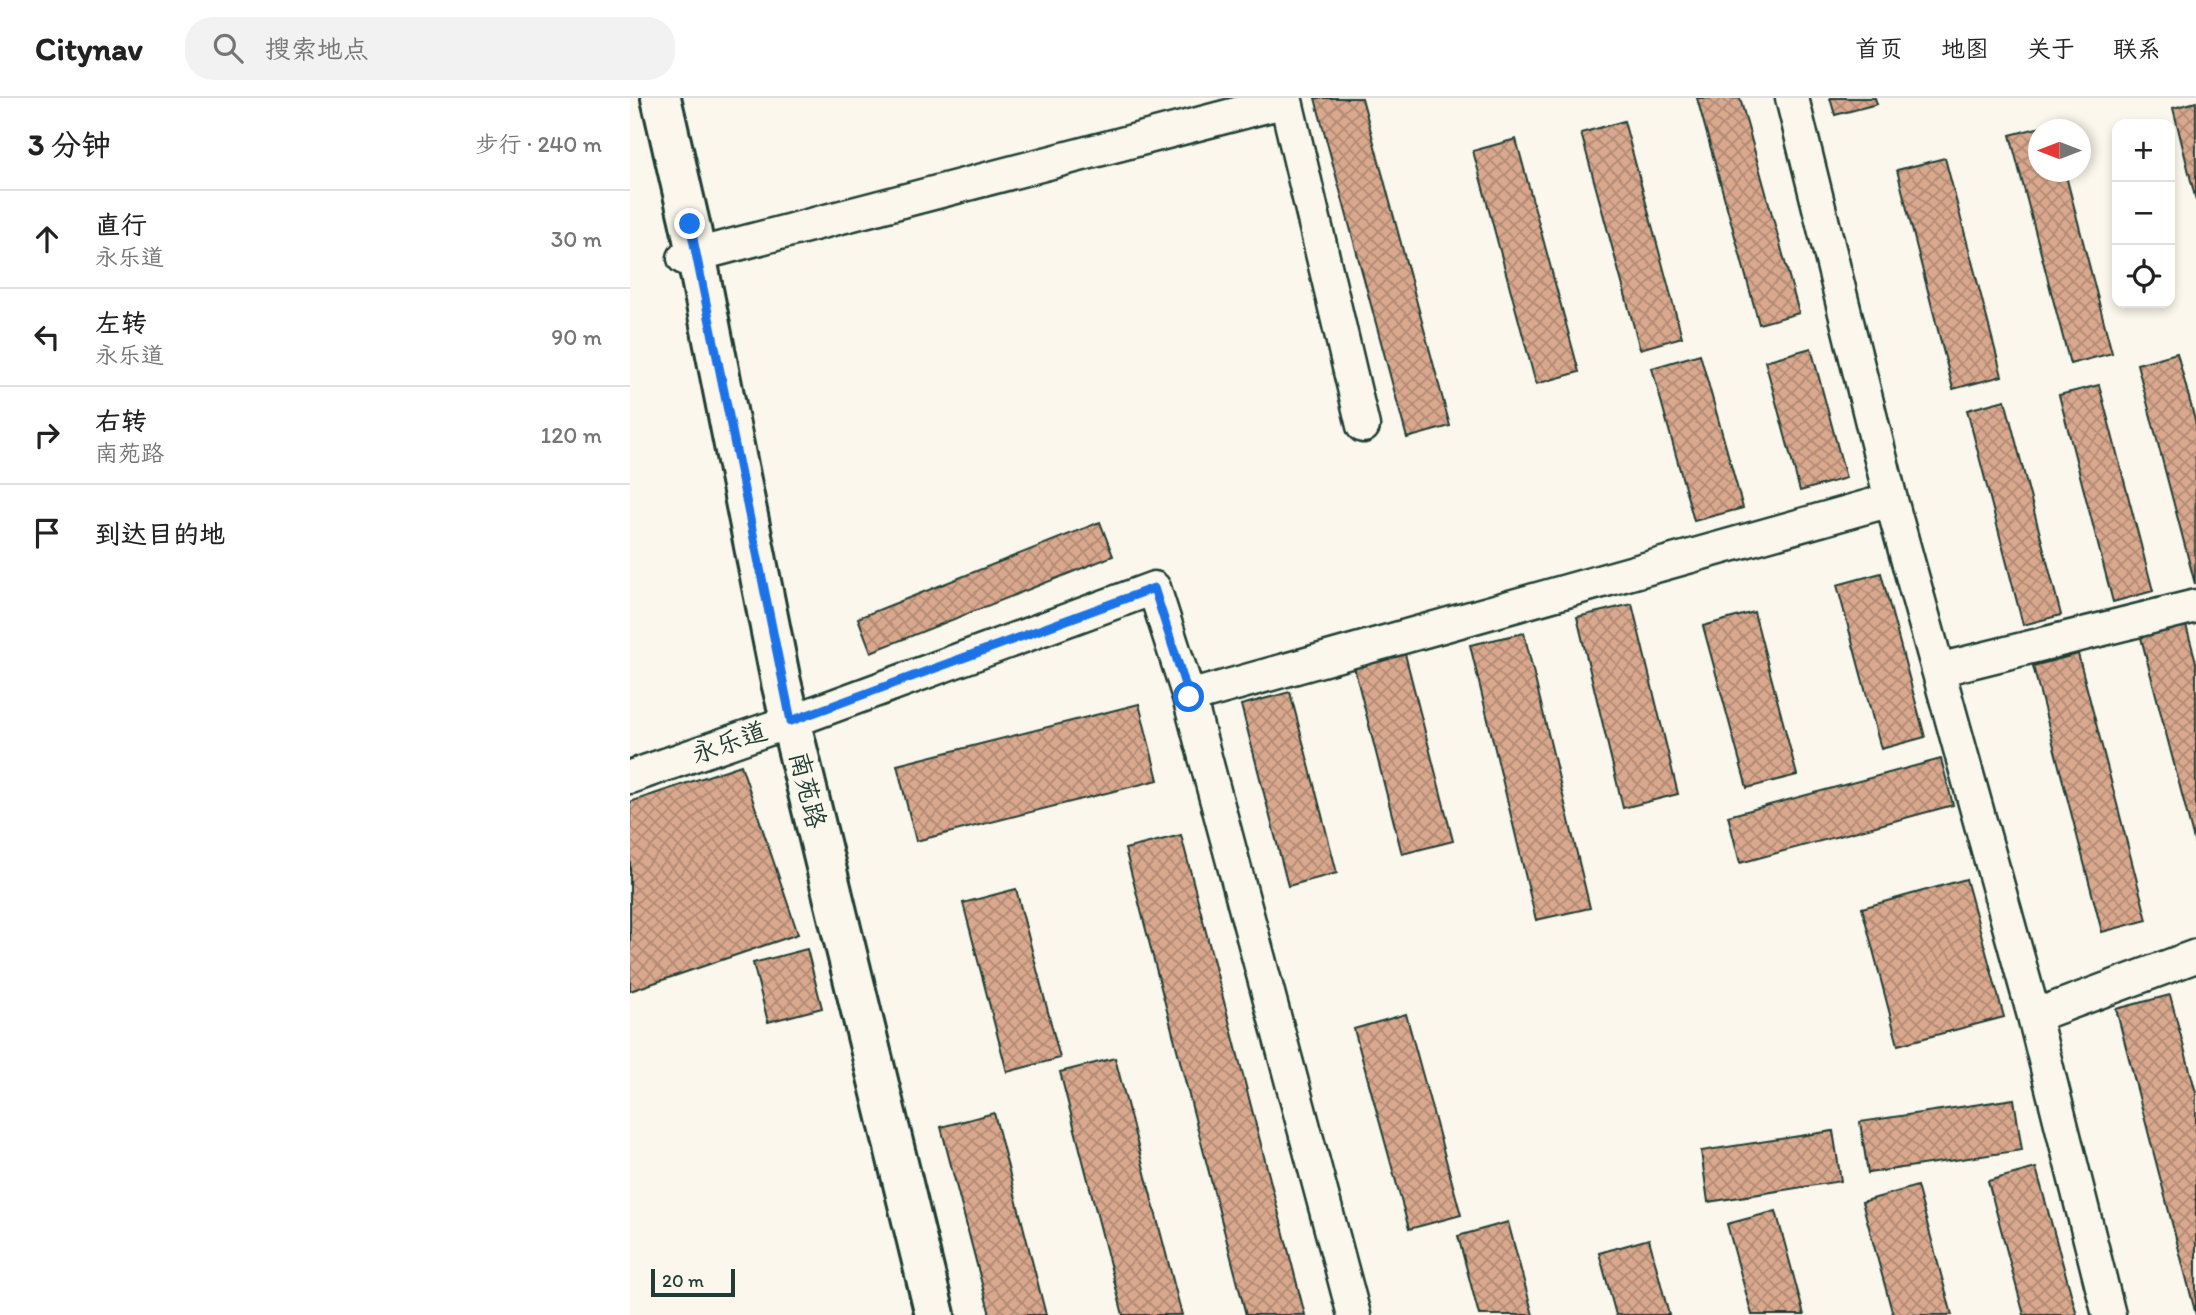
<!DOCTYPE html>
<html lang="zh">
<head>
<meta charset="utf-8">
<style>
  :root { --surface:#fff; --page:#f2f2f2; --text:#222; --muted:#767676; --line:#e0e0e0 }
  body { margin:0; font-family:Itim,"LXGW WenKai TC",sans-serif; background:var(--page); color:var(--text) }
  .controls { position:absolute; right:21px; top:21px; display:grid; overflow:hidden; border-radius:14px; box-shadow:0 4px 10px #0003 }
  .controls button { width:63px; height:63px; display:grid; place-items:center; padding:0; border:0; border-bottom:2px solid var(--line); background:var(--surface); color:var(--text); font:35px sans-serif }
  .compass { position:absolute; left:1398px; top:21px; width:63px; height:63px; border-radius:50%; background:var(--surface); box-shadow:0 4px 10px #0003; rotate:270deg }
  .scale { position:absolute; left:21px; bottom:18px; width:84px; box-sizing:border-box; padding-left:7px; border:4px solid #1f3d34; border-top:0; font-size:19px; line-height:24px; white-space:nowrap; color:#1f3d34; -webkit-text-stroke:5px #fbf7ec; paint-order:stroke }
  .stop { position:absolute; width:21px; height:21px; margin:-16px; border:5px solid #1a73e8; border-radius:50%; background:#fff }
  .stop.end { background:#1a73e8; border-color:#fff; box-shadow:0 2px 7px #0008 }
  .list { margin:0; padding:0; list-style:none }
  h2 { display:flex; justify-content:space-between; align-items:center; height:91px; margin:0; padding:0 28px; font-size:30px }
  h2 small { font-size:23px; font-weight:400; color:var(--muted) }
  .list li { display:grid; grid-template-columns:46px 1fr auto; gap:21px; align-items:center; box-sizing:border-box; height:98px; padding:0 28px; border-top:2px solid var(--line) }
  .list b { display:block; font-size:26px; white-space:nowrap }
  .list p { margin:0; font-size:23px; white-space:nowrap; color:var(--muted) }
  .list em { font-size:23px; font-style:normal; color:var(--muted) }
  .icon { flex:none; width:38px; height:38px; fill:none; stroke:currentColor; stroke-width:2; stroke-linecap:round; stroke-linejoin:round }
  .map { position:relative; flex:none; width:1566px; height:1217px; overflow:hidden }
  header { display:flex; align-items:center; gap:42px; box-sizing:border-box; height:98px; padding:0 35px; background:var(--surface); border-bottom:2px solid var(--line) }
  header strong { font-size:33px }
  nav { display:flex; gap:38px; margin-inline-start:auto; font-size:24px }
  .search { width:490px; height:63px; background:var(--page); display:flex; align-items:center; gap:18px; box-sizing:border-box; padding:0 24px; border-radius:28px; color:var(--muted); font-size:26px }
  main { display:flex }
  aside { flex:1; background:var(--surface) }
  .map>svg:first-child { display:block }
  .building { fill:url(#building-cross-hatch); stroke:#1f3d34; stroke-width:2 }
  .lines { fill:none; stroke-linecap:round; stroke-linejoin:round }
  .minor-casing { stroke:#1f3d34; stroke-width:37 }
  .tertiary-casing { stroke:#1f3d34; stroke-width:44 }
  .minor { stroke:#fbf7ec; stroke-width:32 }
  .tertiary { stroke:#fbf7ec; stroke-width:38 }
  .route { stroke:#1a73e8; stroke-width:9 }
  .labels { text-anchor:middle; stroke-width:5; stroke-linejoin:round; paint-order:stroke }
  .street-label { font-size:26px; fill:#1f3d34; stroke:#fbf7ec }
</style>
</head>
<body>
<header>
<strong>Citynav</strong>
<div class="search"><svg class="icon" aria-label="search" viewBox="0 0 24 24"><circle cx="10" cy="10" r="6"/><path d="M15 15l6 6"/></svg>搜索地点</div>
<nav><a>首页</a><a>地图</a><a>关于</a><a>联系</a></nav>
</header>
<main>
<aside>
<h2>3 分钟<small>步行 · 240 m</small></h2>
<ul class="list">
<li><svg class="icon" aria-label="ahead" viewBox="0 0 24 24"><path d="M12 20V5M6 11l6-6 6 6"/></svg><div><b>直行</b><p>永乐道</p></div><em>30 m</em></li>
<li><svg class="icon" aria-label="left" viewBox="0 0 24 24"><path d="M17 20v-9H6M10 6l-5 5 5 5"/></svg><div><b>左转</b><p>永乐道</p></div><em>90 m</em></li>
<li><svg class="icon" aria-label="right" viewBox="0 0 24 24"><path d="M7 20v-9h11M14 6l5 5-5 5"/></svg><div><b>右转</b><p>南苑路</p></div><em>120 m</em></li>
<li><svg class="icon" aria-label="arrive" viewBox="0 0 24 24"><path d="M6 21V4h12l-3 4 3 4H6"/></svg><div><b>到达目的地</b></div></li>
</ul>
</aside>
<div class="map">
<svg width="1566" height="1217" viewBox="0 0 1566 1217">
  <defs>
    <pattern id="building-cross-hatch" width="8" height="8" patternUnits="userSpaceOnUse" patternTransform="scale(1.75)"><rect width="8" height="8" fill="#daa88d"/><path d="M0 0l8 8M0 8l8-8" fill="none" stroke="#b08a74"/></pattern>
  </defs>
  <rect width="100%" height="100%" fill="#fbf7ec"/>
  <filter id="ink" filterUnits="userSpaceOnUse"><feTurbulence type="fractalNoise" baseFrequency=".0143" numOctaves="2"/><feDisplacementMap in="SourceGraphic" scale="14" xChannelSelector="R" yChannelSelector="G"/><feConvolveMatrix kernelMatrix="1 2 1 2 8 2 1 2 1" color-interpolation-filters="sRGB"/></filter>
  <g filter="url(#ink)">
    <!-- building -->
    <path class="building" d="M 685,0 L 732,0 L 820,328 L 777,340 Z
      M 1067,0 L 1110,0 L 1169,215 L 1129,226 Z
      M 1200,0 L 1245,0 L 1247,6 L 1205,17 Z
      M 1566,4 L 1566,103 L 1543,10 Z
      M 994,23 L 1052,239 L 1010,251 L 951,35 Z
      M 1423,26 L 1424,32 L 1408,32 L 1408,74 L 1435,74 L 1482,255 L 1440,266 L 1380,37 Z
      M 886,41 L 949,274 L 906,286 L 843,53 Z
      M 1315,60 L 1372,278 L 1323,291 L 1267,72 Z
      M 1181,250 L 1216,380 L 1170,393 L 1135,263 Z
      M 1547,255 L 1566,326 L 1565,486 L 1507,266 Z
      M 1070,256 L 1113,410 L 1064,423 L 1022,270 Z
      M 1469,287 L 1523,493 L 1483,504 L 1429,297 Z
      M 1375,302 L 1431,517 L 1393,527 L 1337,312 Z
      M 470,424 L 483,458 L 241,554 L 228,520 Z
      M 1251,475 L 1295,639 L 1251,651 L 1207,487 Z
      M 1002,506 L 1048,696 L 993,710 L 947,519 Z
      M 1124,514 L 1167,677 L 1117,690 L 1073,528 Z
      M 1554,520 L 1566,564 L 1566,750 L 1509,532 Z
      M 894,535 L 960,810 L 906,822 L 840,547 Z
      M 774,552 L 823,743 L 772,756 L 723,565 Z
      M 1448,556 L 1517,822 L 1472,834 L 1403,568 Z
      M 660,594 L 707,775 L 658,788 L 611,607 Z
      M 509,606 L 528,682 L 286,743 L 267,667 Z
      M 1311,661 L 1323,707 L 1110,765 L 1098,718 Z
      M 111,667 L 168,836 L 0,893 L 0,704 Z
      M 551,737 L 675,1217 L 616,1217 L 495,751 Z
      M 1336,781 L 1374,919 L 1268,947 L 1232,810 Z
      M 386,791 L 430,960 L 377,974 L 333,805 Z
      M 177,851 L 192,910 L 138,924 L 123,865 Z
      M 1540,897 L 1566,995 L 1566,1217 L 1486,911 Z
      M 776,916 L 831,1117 L 779,1131 L 724,931 Z
      M 485,960 L 552,1217 L 493,1217 L 430,974 Z
      M 1384,1001 L 1392,1052 L 1238,1075 L 1230,1024 Z
      M 364,1015 L 416,1217 L 360,1217 L 311,1029 Z
      M 1203,1033 L 1211,1083 L 1078,1104 L 1071,1053 Z
      M 1406,1070 L 1447,1217 L 1394,1217 L 1358,1083 Z
      M 1287,1088 L 1322,1217 L 1263,1217 L 1232,1104 Z
      M 1146,1113 L 1174,1217 L 1122,1217 L 1097,1126 Z
      M 878,1124 L 903,1217 L 849,1217 L 828,1138 Z
      M 1019,1141 L 1039,1217 L 986,1217 L 969,1155 Z"/>
    <g class="lines">
      <defs>
        <path id="minor" d="M 1162,0 L 1261,402 L 1404,918 L 1479,1217
          M 54,160 L 656,3 L 733,328
          M 1308,572 L 1566,508
          M 559,599 L 1261,402
          M 0,679 L 176,618 L 524,490 L 559,599 L 724,1217
          M 1404,918 L 1566,858"/>
        <path id="tertiary" d="M 31,0 L 60,126 L 151,584 L 305,1217"/>
      </defs>
      <!-- minor casing -->
      <use href="#minor" class="minor-casing"/>
      <!-- tertiary casing -->
      <use href="#tertiary" class="tertiary-casing"/>
      <!-- minor -->
      <use href="#minor" class="minor"/>
      <!-- tertiary -->
      <use href="#tertiary" class="tertiary"/>
    </g>
  </g>
  <g class="lines" filter="url(#ink)">
    <!-- route -->
    <path class="route" d="M 60,126 L 161,623 L 524,490 L 559,599"/>
  </g>
  <g class="labels">
    <!-- street labels -->
    <g class="street-label">
      <text transform="translate(99 644) rotate(-19)" y="9">永乐道</text>
      <text transform="translate(178 692) rotate(76)" y="9">南苑路</text>
    </g>
  </g>
</svg>
<div class="controls">
<button>+</button>
<button>−</button>
<button><svg class="icon" aria-label="locate" viewBox="0 0 24 24"><circle cx="12" cy="12" r="6"/><path d="M12 2v4M12 18v4M2 12h4M18 12h4"/></svg></button>
</div>
<svg class="compass" viewBox="-18 -18 36 36"><path d="M0-13l5 13h-10z" fill="#e53935"/><path d="M0 13l5-13h-10z" fill="#767676"/></svg>
<div class="scale">20 m</div>
<div class="stop" style="left:559px;top:599px"></div>
<div class="stop end" style="left:60px;top:126px"></div>
</div>
</main>
</body>
</html>
